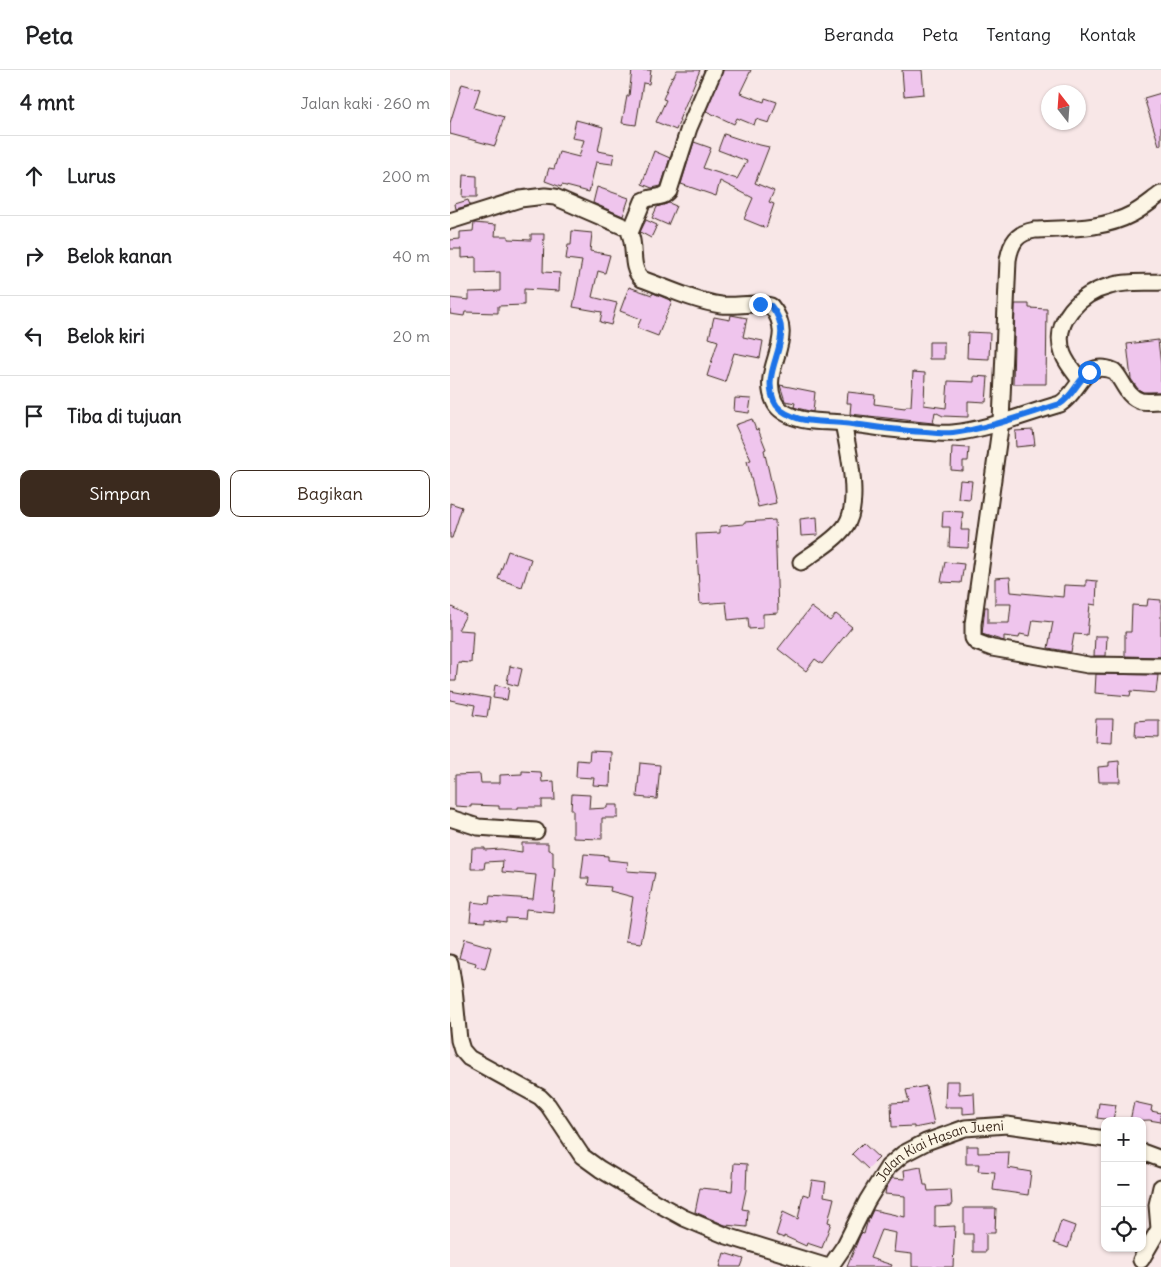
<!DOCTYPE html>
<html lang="id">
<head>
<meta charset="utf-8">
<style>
  :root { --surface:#fff; --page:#f6f6f6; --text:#202124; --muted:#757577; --line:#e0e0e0; --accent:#3b2a1e }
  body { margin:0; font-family:Delius,sans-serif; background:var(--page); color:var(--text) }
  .controls { position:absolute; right:15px; bottom:15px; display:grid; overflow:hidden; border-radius:10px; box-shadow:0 1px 4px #0004 }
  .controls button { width:45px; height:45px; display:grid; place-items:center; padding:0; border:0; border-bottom:1px solid var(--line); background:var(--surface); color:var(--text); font:25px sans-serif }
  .compass { position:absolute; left:591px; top:15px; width:45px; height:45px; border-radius:50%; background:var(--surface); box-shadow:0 1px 4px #0004; rotate:343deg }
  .stop { position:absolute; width:15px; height:15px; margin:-11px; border:4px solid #1a73e8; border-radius:50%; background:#fff }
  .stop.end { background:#1a73e8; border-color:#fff; box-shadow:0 1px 5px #0008 }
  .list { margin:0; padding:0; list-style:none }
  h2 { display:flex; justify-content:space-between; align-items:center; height:65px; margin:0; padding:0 20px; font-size:21px }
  h2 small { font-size:16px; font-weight:400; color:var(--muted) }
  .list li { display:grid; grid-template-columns:32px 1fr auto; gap:15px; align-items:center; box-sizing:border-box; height:80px; padding:0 20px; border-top:1px solid var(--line) }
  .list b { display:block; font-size:19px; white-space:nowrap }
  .list em { font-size:16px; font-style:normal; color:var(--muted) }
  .actions { display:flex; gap:10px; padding:15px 20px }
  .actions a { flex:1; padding:11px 0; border:1px solid var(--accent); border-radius:10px; text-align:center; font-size:18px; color:var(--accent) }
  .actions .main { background:var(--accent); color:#fff }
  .icon { flex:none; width:28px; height:28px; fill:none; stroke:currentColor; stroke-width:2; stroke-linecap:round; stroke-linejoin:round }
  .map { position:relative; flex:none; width:711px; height:1197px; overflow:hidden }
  header { display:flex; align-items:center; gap:30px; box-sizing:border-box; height:70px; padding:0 25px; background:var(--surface); border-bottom:1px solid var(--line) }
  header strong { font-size:24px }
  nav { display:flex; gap:28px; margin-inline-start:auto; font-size:18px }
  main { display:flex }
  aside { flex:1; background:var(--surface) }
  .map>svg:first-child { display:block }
  .building { fill:#efc5ed; stroke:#3b2a1e }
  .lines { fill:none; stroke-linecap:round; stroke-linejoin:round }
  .minor-casing { stroke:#3b2a1e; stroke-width:19 }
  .minor { stroke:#fcf5e5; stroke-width:15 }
  .route { stroke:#1a73e8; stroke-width:6 }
  .labels { text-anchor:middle; stroke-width:4.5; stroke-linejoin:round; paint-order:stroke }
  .street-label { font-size:14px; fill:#3b2a1e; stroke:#fcf5e5 }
</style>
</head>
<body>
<header>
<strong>Peta</strong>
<nav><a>Beranda</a><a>Peta</a><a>Tentang</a><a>Kontak</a></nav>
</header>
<main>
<aside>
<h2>4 mnt<small>Jalan kaki · 260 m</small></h2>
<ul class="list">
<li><svg class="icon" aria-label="ahead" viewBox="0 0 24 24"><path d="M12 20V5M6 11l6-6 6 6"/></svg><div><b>Lurus</b></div><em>200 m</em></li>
<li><svg class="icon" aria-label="right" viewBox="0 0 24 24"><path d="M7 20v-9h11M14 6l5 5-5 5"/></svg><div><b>Belok kanan</b></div><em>40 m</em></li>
<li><svg class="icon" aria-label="left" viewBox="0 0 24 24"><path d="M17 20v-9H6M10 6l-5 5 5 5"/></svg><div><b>Belok kiri</b></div><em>20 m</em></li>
<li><svg class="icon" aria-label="arrive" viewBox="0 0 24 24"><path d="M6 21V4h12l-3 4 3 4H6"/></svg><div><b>Tiba di tujuan</b></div></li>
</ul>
<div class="actions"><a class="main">Simpan</a><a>Bagikan</a></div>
</aside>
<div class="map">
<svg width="711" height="1197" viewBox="0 0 711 1197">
  <rect width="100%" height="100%" fill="#f8e7e7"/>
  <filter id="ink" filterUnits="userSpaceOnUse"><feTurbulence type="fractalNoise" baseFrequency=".02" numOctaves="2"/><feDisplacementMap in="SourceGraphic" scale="10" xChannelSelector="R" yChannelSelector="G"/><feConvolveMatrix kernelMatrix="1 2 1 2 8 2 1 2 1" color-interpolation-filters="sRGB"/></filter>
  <g filter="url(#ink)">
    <!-- building -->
    <path class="building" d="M 182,0 L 201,0 L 199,14 L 193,13 L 186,55 L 172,53 L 177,26 L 179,26 Z
      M 227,0 L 250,0 L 229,50 L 230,50 L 226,60 L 206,52 L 216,30 L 213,29 L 222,7 L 223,8 Z
      M 273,0 L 301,0 L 290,23 L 314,32 L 315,28 L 327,32 L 319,53 L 306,49 L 304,55 L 287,48 L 284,54 L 256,41 Z
      M 452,0 L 472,0 L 474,24 L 454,26 Z
      M 12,14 L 30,19 L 24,38 L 54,47 L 45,76 L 0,64 L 0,53 Z
      M 711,23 L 711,75 L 709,75 L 694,28 Z
      M 126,50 L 153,57 L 148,81 L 164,84 L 162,94 L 146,92 L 139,122 L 112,115 L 111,117 L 95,111 L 99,98 L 104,99 L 109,82 L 129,87 L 134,70 L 122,68 Z
      M 274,64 L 301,73 L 319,77 L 305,113 L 324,121 L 319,132 L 324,134 L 316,158 L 294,149 L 303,128 L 270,111 L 266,126 L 231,114 L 244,72 L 261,78 L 253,98 L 287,109 L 297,91 L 268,80 Z
      M 204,81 L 220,88 L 211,116 L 202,118 L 192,114 Z
      M 13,105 L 27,106 L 27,127 L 12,127 Z
      M 147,117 L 179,128 L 173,146 L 143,133 Z
      M 18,130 L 20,135 L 6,139 L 5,134 Z
      M 219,133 L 226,136 L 218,155 L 202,148 L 207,137 Z
      M 196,150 L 207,155 L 201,168 L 190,162 Z
      M 24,153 L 46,155 L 45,166 L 58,166 L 58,169 L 81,170 L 81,164 L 94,164 L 93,202 L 110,203 L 109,221 L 74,219 L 74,235 L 48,236 L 48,243 L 15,242 L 14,246 L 0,244 L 0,228 L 19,230 L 19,222 L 50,221 L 50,202 L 26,203 L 26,187 L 11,188 L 11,179 L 0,179 L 0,170 L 10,169 L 10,162 L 23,161 Z
      M 122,161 L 142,163 L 140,181 L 160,185 L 155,203 L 148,201 L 142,227 L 167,233 L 161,255 L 150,252 L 152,242 L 123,237 L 132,191 L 116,189 L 118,175 L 121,175 Z
      M 179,217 L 202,225 L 203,223 L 222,231 L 208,266 L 187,258 L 191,249 L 170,241 Z
      M 565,234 L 579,234 L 579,238 L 597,239 L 596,314 L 563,314 Z
      M 281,245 L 297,248 L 293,267 L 313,271 L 310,288 L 284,283 L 275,312 L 257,306 L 268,271 L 259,268 L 264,247 L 280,250 Z
      M 518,262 L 540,263 L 539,289 L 517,288 Z
      M 708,270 L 711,295 L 711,322 L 693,322 L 688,319 L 681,309 L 677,274 Z
      M 479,272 L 494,272 L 494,289 L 479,289 Z
      M 463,302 L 475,303 L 474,335 L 496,338 L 498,311 L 524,312 L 524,306 L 538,307 L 536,332 L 518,331 L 518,347 L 493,346 L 485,342 L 483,353 L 400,344 L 401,333 L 397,333 L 398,322 L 425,325 L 424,334 L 455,338 L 456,336 L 461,336 Z
      M 330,315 L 365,322 L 363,342 L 347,338 L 344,337 L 345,333 L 335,331 Z
      M 285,328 L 301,329 L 299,343 L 284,341 Z
      M 302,349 L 306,360 L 308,359 L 316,379 L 314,380 L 326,433 L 308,437 L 297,391 L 301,390 L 285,355 Z
      M 583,360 L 585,375 L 566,377 L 565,361 Z
      M 502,377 L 519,378 L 518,391 L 513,391 L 513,401 L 501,400 Z
      M 510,410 L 522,411 L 520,429 L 508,428 Z
      M 0,433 L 12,437 L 2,468 L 0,468 Z
      M 493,441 L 513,442 L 511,460 L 519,460 L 518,478 L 499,477 L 500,457 L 492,457 Z
      M 367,447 L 368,465 L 351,466 L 350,449 Z
      M 325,450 L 328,543 L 313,544 L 313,558 L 299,559 L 298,548 L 278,550 L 276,532 L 250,534 L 246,464 L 270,463 L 270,456 L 294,454 L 294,452 Z
      M 58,481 L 81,489 L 72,517 L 48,509 Z
      M 495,492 L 514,494 L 511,513 L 491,512 Z
      M 560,507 L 561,522 L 613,527 L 614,515 L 636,516 L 636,510 L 647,511 L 646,535 L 640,534 L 637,565 L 624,564 L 621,582 L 598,578 L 603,552 L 583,550 L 580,566 L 570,564 L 569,568 L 554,566 L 554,571 L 532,564 L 535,537 L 538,537 L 538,553 L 559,553 L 561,534 L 545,534 L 545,508 Z
      M 698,529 L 711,530 L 711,587 L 675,586 L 675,562 L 681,562 L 682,535 L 697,536 Z
      M 0,536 L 16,545 L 8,560 L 23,561 L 21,593 L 8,592 L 6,611 L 0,611 Z
      M 361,537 L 380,551 L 386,544 L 402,557 L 372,594 L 365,589 L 356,601 L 328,579 Z
      M 645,566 L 657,566 L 656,586 L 644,586 Z
      M 60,596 L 72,599 L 68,616 L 57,613 Z
      M 646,604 L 708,605 L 706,623 L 681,621 L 680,626 L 645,623 Z
      M 45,615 L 59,618 L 57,630 L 43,628 Z
      M 0,621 L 40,628 L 37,647 L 23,645 L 25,635 L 0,630 Z
      M 646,649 L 663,649 L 662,672 L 645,671 Z
      M 698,650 L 709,650 L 709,668 L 685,667 L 686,651 Z
      M 140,681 L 161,682 L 160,716 L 143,715 L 144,708 L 126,707 L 127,690 L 139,691 Z
      M 669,691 L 670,712 L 649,712 L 648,697 L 659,696 L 659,692 Z
      M 190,693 L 210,695 L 207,729 L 187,727 Z
      M 72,701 L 91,702 L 92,712 L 104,711 L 105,730 L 92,730 L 92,737 L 68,737 L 68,739 L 49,739 L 49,736 L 21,735 L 21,737 L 5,736 L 5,705 L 30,704 L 31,713 L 50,713 L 50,705 L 72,704 Z
      M 122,724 L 140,725 L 139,739 L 157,738 L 157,735 L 168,735 L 168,748 L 152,748 L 152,769 L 123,768 L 123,740 L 121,740 Z
      M 72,773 L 98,773 L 98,780 L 103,781 L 103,797 L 105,798 L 103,822 L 105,822 L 103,842 L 76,839 L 75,849 L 56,848 L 56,852 L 35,849 L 35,852 L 20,851 L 22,832 L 39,834 L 40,826 L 83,829 L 86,805 L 52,802 L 53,791 L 35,792 L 34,799 L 21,799 L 22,778 L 35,778 L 35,780 L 51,779 L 72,782 Z
      M 134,784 L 158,786 L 158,790 L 178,792 L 177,801 L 205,803 L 191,873 L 176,871 L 183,827 L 160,821 L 161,817 L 138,815 L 139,808 L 131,808 Z
      M 14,869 L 41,877 L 35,899 L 25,896 L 26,893 L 9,888 Z
      M 496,1011 L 509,1011 L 509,1024 L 524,1023 L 525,1043 L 513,1044 L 513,1037 L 495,1037 Z
      M 476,1016 L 484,1054 L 464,1058 L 464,1056 L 442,1057 L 441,1033 L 459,1032 L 456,1020 Z
      M 684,1032 L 702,1036 L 701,1041 L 711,1043 L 711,1052 L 699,1050 L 680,1051 Z
      M 649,1033 L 666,1035 L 663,1050 L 647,1048 Z
      M 413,1073 L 429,1088 L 418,1099 L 402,1084 Z
      M 516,1076 L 528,1076 L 528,1083 L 559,1082 L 558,1098 L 581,1102 L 578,1125 L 543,1120 L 545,1102 L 528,1101 L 529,1094 L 516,1094 Z
      M 284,1093 L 297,1094 L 296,1120 L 292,1139 L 298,1140 L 297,1157 L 275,1155 L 245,1142 L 250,1118 L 282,1121 Z
      M 471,1097 L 474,1115 L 477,1115 L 478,1121 L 501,1120 L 502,1136 L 485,1137 L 485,1157 L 505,1156 L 503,1197 L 462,1197 L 462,1184 L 444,1182 L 446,1163 L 431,1160 L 420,1188 L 442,1195 L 441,1197 L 397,1197 L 411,1163 L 414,1164 L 417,1153 L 423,1140 L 455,1147 L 455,1126 L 435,1124 L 436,1118 L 442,1108 L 455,1109 L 454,1100 Z
      M 362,1110 L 376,1112 L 374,1126 L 384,1128 L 378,1152 L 381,1153 L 372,1178 L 357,1173 L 356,1176 L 334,1166 L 334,1168 L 326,1165 L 333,1142 L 348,1149 L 353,1124 L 359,1126 Z
      M 514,1138 L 546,1138 L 545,1163 L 536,1163 L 536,1182 L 523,1182 L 523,1164 L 514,1164 Z
      M 611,1151 L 625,1156 L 618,1178 L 604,1173 Z
      M 274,1183 L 294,1189 L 291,1197 L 270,1197 Z"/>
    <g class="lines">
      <defs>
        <g id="minor">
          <path d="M 711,124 C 701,131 692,139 682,144 C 652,160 618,158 585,160 C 567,163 561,172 558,190 L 551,351 L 523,554 L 523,568 L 526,572 L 542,578 L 638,595 L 711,596"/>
          <path d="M 0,151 L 70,129 L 95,126 L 105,127 L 177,158 C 188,173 178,197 192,209 C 217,218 244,231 271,235 C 287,237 306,231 321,236 C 349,269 309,297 324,331 C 327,339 336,344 344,347 C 358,353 378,351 393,353 C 421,356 448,361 476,362 C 485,363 495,364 503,363 C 539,359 575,344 610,334 C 630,322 633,288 664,301 C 673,310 676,327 691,331 C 697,332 704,331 711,331"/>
          <path d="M 180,163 L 193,131 C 202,125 212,130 219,121 L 239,58 L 264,0"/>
          <path d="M 630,310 C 624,302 617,294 613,284 C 601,251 631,223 660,216 C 676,211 695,213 711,212"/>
          <path d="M 351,492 C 365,482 387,469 396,455 C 411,433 398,378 393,353"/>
          <path d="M 0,748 L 28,757 L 86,761"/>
          <path d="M 0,893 L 4,919 L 9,970 L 12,980 L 19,988 L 90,1027 L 98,1035 L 132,1086 L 150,1099 L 203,1131 L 234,1148 L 277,1166 L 378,1197"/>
          <path d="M 692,1082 L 711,1089"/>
          <path d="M 691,1190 L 709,1159 L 707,1135 L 711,1117"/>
          <path id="s1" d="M 380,1197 L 395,1175 L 417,1131 L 438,1097 L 453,1084 L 476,1072 L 515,1058 L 557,1055 L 655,1069"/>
        </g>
      </defs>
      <!-- minor casing -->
      <use href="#minor" class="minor-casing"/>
      <!-- minor -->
      <use href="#minor" class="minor"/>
    </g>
  </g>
  <g class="lines" filter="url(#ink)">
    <!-- route -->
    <path class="route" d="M 310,234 L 321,236 C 349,269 309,297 324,331 C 327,339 336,344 344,347 C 358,353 378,351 393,353 C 421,356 448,361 476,362 C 485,363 495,364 503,363 C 537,359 577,344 610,334 C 623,326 627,311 639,302"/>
  </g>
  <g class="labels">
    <!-- street labels -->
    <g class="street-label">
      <text dy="5" stroke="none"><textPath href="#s1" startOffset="171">Jalan Kiai Hasan Jueni</textPath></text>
    </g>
  </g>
</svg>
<div class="controls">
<button>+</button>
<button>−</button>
<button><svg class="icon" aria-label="locate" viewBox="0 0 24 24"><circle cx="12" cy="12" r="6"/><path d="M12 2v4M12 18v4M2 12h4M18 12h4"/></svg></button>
</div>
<svg class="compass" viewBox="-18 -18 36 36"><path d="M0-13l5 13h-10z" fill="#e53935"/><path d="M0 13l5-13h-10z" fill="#757577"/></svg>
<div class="stop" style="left:639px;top:302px"></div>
<div class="stop end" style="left:310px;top:234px"></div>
</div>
</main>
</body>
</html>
